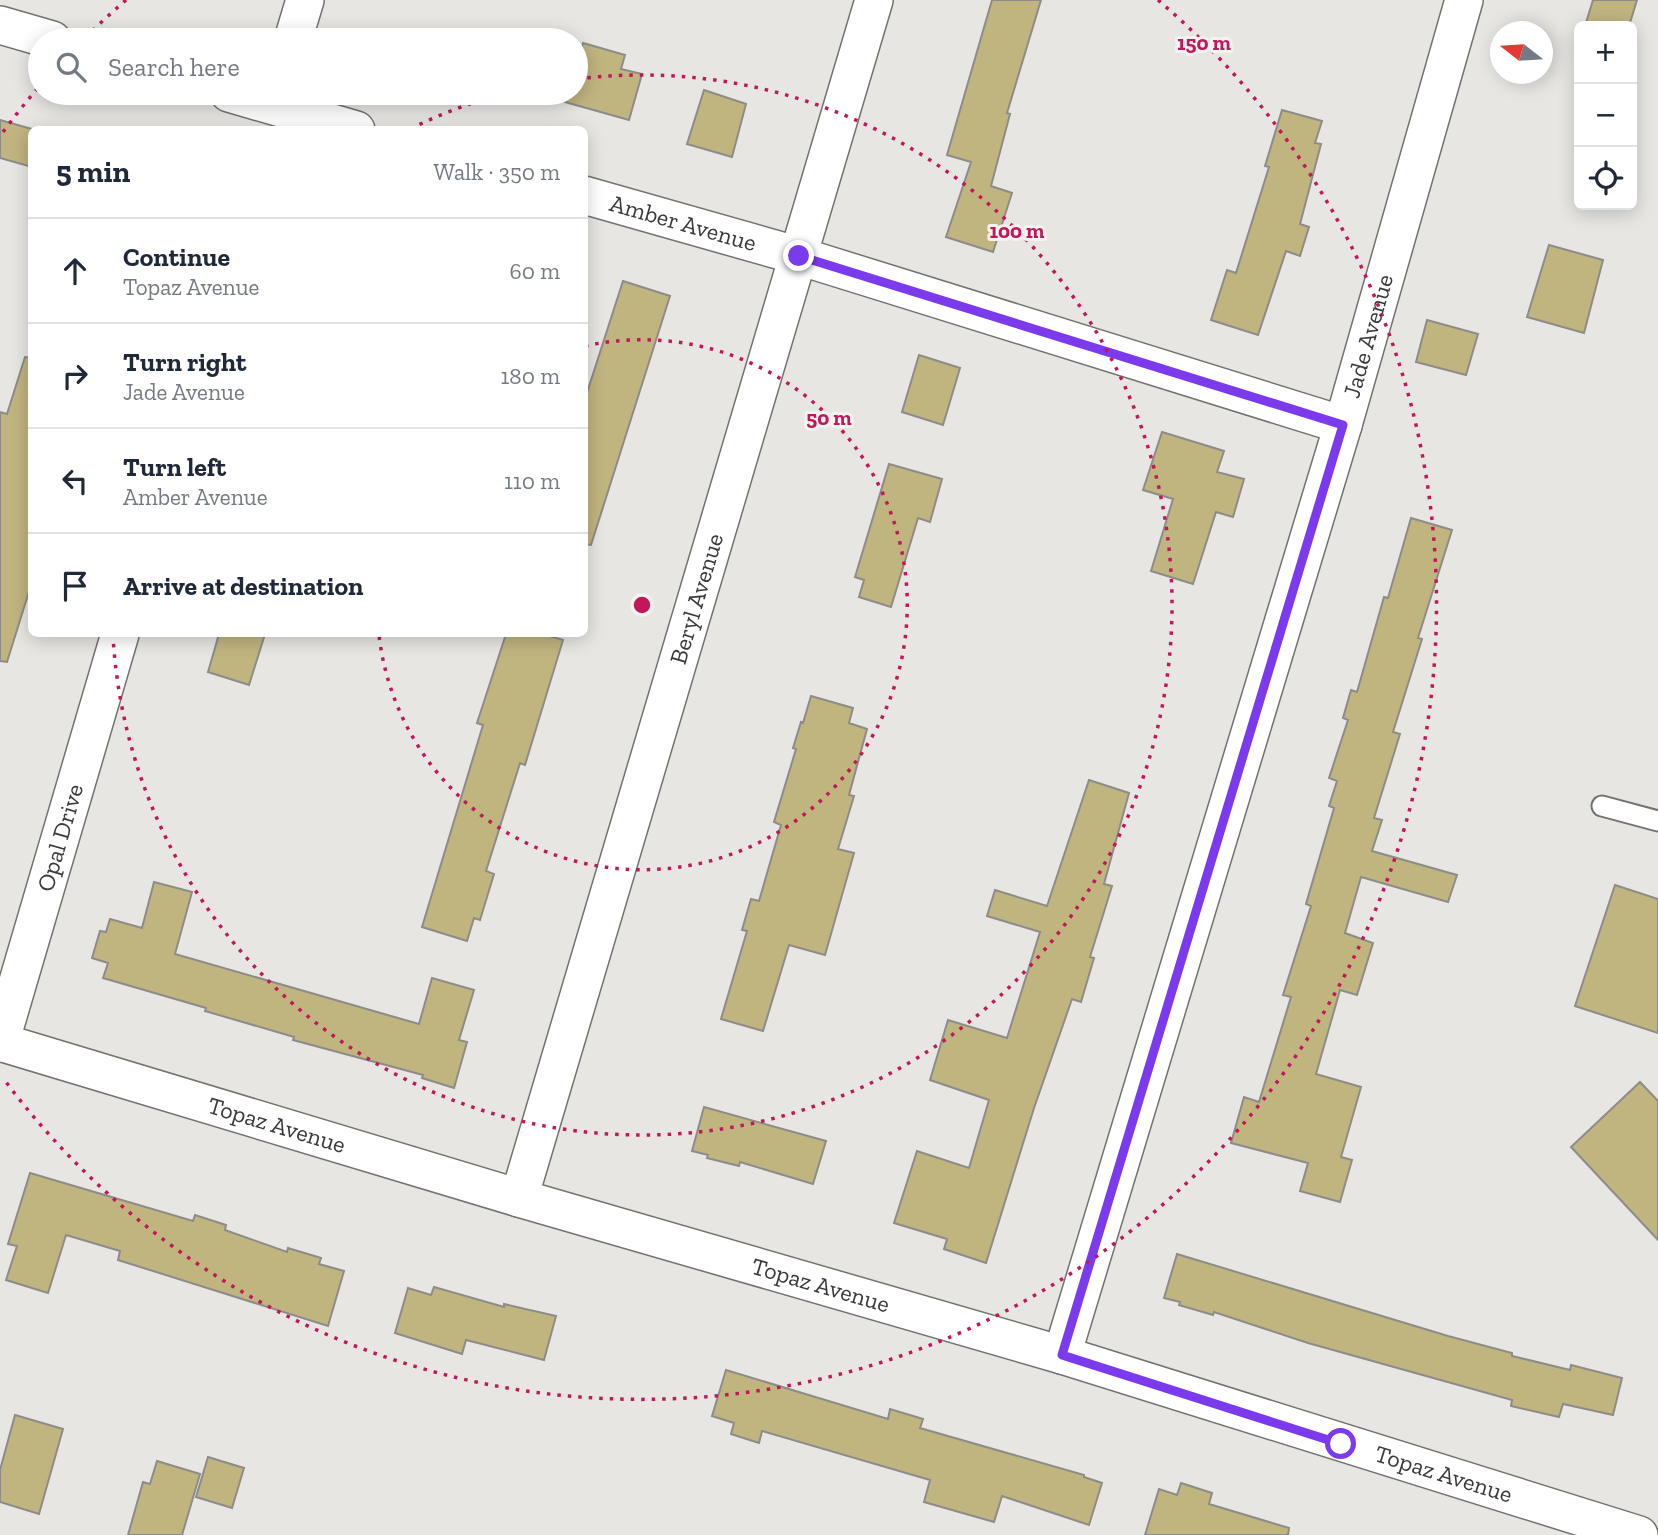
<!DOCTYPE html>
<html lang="en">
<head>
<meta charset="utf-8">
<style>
  :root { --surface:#fff; --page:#f6f6f7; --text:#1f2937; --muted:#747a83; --line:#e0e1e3 }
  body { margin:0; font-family:"Zilla Slab",serif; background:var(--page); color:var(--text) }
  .controls { position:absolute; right:21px; top:21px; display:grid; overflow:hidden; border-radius:10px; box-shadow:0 4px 18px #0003 }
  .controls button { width:63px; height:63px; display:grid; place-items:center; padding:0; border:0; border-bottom:2px solid var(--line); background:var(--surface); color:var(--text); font:35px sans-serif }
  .compass { position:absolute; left:1490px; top:21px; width:63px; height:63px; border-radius:50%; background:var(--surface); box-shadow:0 4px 18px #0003; rotate:287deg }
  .stop { position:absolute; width:21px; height:21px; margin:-16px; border:5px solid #7c3aed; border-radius:50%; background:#fff }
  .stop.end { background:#7c3aed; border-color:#fff; box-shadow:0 2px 7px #0008 }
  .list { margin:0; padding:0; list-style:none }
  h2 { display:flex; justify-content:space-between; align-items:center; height:91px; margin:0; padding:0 28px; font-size:30px }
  h2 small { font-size:23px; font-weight:400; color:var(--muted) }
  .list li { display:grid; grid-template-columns:46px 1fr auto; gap:21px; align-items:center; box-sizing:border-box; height:105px; padding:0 28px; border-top:2px solid var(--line) }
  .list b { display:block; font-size:26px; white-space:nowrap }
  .list p { margin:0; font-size:23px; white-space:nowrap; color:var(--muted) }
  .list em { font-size:23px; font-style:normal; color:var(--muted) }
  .icon { flex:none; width:38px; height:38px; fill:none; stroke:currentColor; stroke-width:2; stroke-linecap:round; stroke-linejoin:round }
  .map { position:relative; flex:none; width:1658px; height:1535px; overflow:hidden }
  .search { position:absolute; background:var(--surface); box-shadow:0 4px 18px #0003; left:28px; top:28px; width:560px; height:77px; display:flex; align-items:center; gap:18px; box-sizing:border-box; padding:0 24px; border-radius:38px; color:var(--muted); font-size:26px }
  .panel { position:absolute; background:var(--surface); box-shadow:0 4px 18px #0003; left:28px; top:126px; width:560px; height:511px; border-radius:10px }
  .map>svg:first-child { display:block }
  .building { fill:#c0b47f; stroke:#8d8c89; stroke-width:2 }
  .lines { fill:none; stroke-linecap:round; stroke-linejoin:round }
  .service-casing { stroke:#72726f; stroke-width:23 }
  .minor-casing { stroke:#72726f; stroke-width:40 }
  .service { stroke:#fff; stroke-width:19 }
  .minor { stroke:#fff; stroke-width:37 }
  .route { stroke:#7c3aed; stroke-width:9 }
  .ring { fill:none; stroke:#c2185b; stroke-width:3.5; stroke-dasharray:3.5 7 }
  .labels { text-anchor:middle; stroke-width:6; stroke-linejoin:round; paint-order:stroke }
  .street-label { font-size:24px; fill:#393937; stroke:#f4f3f0 }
  .centre { fill:#c2185b; stroke:#f4f3f0; stroke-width:3.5 }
  .ring-label { font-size:21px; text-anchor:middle; font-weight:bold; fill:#c2185b; stroke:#f4f3f0; stroke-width:6; stroke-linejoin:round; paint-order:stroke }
</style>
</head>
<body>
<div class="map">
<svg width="1658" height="1535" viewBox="0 0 1658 1535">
  <rect width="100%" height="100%" fill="#e7e6e3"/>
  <!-- building -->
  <path class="building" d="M 992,0 L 1041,0 L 1007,113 L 1010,114 L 991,186 L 1012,193 L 993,252 L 946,237 L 971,162 L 947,155 Z
    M 1593,0 L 1637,0 L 1629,26 L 1585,26 Z
    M 583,43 L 625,55 L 621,69 L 642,74 L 629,120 L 565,102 L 568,93 L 576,93 L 576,67 Z
    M 704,90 L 746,104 L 732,157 L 687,144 Z
    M 1282,110 L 1322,121 L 1315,143 L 1321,144 L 1300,224 L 1309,227 L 1300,256 L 1286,251 L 1258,335 L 1211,320 L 1227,270 L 1236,273 L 1269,167 L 1265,166 Z
    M 0,120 L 32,129 L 32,167 L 0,158 Z
    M 1549,245 L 1603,260 L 1584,333 L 1527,317 Z
    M 623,281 L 670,296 L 591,545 L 584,544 L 584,402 Z
    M 1427,320 L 1478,334 L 1466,375 L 1416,362 Z
    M 919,355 L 960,368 L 943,425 L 902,412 Z
    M 25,357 L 32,358 L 32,582 L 7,662 L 0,661 L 0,412 L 7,414 Z
    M 1162,432 L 1224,451 L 1217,472 L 1244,479 L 1233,517 L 1216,512 L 1193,584 L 1151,571 L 1173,499 L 1143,490 Z
    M 889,464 L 942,479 L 930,522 L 918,518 L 891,607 L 859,597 L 864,580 L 855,577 Z
    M 1411,518 L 1452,530 L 1418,638 L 1422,639 L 1393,732 L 1400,734 L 1374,818 L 1382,820 L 1372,851 L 1457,875 L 1448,902 L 1361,877 L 1345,933 L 1373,943 L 1357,995 L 1340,990 L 1316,1074 L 1361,1087 L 1341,1157 L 1352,1160 L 1340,1202 L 1300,1191 L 1308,1163 L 1231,1143 L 1244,1097 L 1259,1102 L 1291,997 L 1283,995 L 1311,906 L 1306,904 L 1334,808 L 1329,806 L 1337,781 L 1329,778 L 1348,720 L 1343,718 L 1351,690 L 1357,692 L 1384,597 L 1388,598 Z
    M 219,634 L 265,634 L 249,685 L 208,672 Z
    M 506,634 L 543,634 L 563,640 L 525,765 L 520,763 L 486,871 L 494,874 L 480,920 L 474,918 L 467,941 L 422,927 L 483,725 L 477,723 Z
    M 811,696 L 853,708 L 849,723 L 867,729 L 849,795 L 854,796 L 838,849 L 854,853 L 825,955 L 789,945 L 763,1031 L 721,1019 L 747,931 L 742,930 L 751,899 L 759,901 L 781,825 L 774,822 L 796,749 L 793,748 L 801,722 L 803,723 Z
    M 1089,780 L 1129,793 L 1104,884 L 1112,886 L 1090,957 L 1094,958 L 1081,1002 L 1072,999 L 1034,1108 L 986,1263 L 944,1249 L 947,1239 L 894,1223 L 917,1151 L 969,1168 L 989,1100 L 930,1080 L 948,1020 L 1007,1038 L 1040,932 L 987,916 L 995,890 L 1047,906 Z
    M 154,882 L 192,892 L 175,954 L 419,1024 L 432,978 L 474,990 L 459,1040 L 467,1042 L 454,1088 L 422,1078 L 423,1075 L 293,1040 L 294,1037 L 205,1011 L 206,1008 L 103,978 L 108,963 L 92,958 L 100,931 L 106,932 L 110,919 L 142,928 Z
    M 1615,885 L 1658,899 L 1658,1033 L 1575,1006 Z
    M 1640,1082 L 1658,1101 L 1658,1240 L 1571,1147 Z
    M 704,1107 L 826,1141 L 813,1184 L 740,1162 L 739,1166 L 707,1158 L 708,1155 L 692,1151 Z
    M 30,1173 L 193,1221 L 195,1215 L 226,1225 L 225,1230 L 287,1252 L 288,1248 L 321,1258 L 319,1264 L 344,1271 L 328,1326 L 118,1260 L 120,1251 L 66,1235 L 48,1293 L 6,1280 L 17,1246 L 8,1244 Z
    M 1177,1254 L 1448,1336 L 1512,1353 L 1512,1356 L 1570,1370 L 1571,1365 L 1622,1378 L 1613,1415 L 1563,1404 L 1559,1417 L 1511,1406 L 1512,1400 L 1308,1343 L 1214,1312 L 1213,1315 L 1179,1305 L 1180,1302 L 1164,1298 Z
    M 434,1287 L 504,1307 L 504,1304 L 556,1316 L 544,1360 L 466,1340 L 462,1354 L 395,1333 L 408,1288 L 431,1295 Z
    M 726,1370 L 888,1419 L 890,1409 L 923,1419 L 920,1428 L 1084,1475 L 1084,1477 L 1102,1483 L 1089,1525 L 1002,1496 L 994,1522 L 924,1502 L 930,1480 L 762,1431 L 759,1443 L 731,1434 L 734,1423 L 712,1416 Z
    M 15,1415 L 63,1429 L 39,1514 L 0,1502 L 0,1470 Z
    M 208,1457 L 244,1468 L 232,1508 L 196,1497 Z
    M 157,1461 L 200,1474 L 182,1535 L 128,1535 L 143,1482 L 150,1484 Z
    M 1181,1483 L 1212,1493 L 1209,1504 L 1289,1528 L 1288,1535 L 1145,1535 L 1159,1489 L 1177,1495 Z"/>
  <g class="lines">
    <defs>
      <path id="service" d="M 1602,806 L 1658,821"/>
      <g id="minor">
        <path d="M 0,25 L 52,40"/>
        <path d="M 293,40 L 305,0"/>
        <path d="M 229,93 L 356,130"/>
        <path id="s1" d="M 584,195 L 799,256 L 1343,425"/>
        <path id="s2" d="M 0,1042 L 519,1198 L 1062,1355 L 1639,1535"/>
        <path id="s3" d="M 0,1043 L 120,634"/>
        <path id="s4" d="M 519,1198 L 874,0"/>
        <path id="s5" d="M 1062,1355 L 1343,425 L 1464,0"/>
      </g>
    </defs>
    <!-- service casing -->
    <use href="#service" class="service-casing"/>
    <!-- minor casing -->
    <use href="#minor" class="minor-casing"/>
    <!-- service -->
    <use href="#service" class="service"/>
    <!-- minor -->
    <use href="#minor" class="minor"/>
  </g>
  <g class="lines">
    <!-- route -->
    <path class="route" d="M 799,256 L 1343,425 L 1062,1355 L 1341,1444"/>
  </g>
  <!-- distance rings -->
  <g class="ring">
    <path d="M585 346A265 265 0 1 1 379 635"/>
    <path d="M410 129A530 530 0 0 1 505 93M577 79A530 530 0 1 1 113 637"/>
    <path d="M3 132A795 795 0 0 1 37 89M85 38A795 795 0 0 1 126 0M1158 0A795 795 0 1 1 3 1078"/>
  </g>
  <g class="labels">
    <!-- street labels -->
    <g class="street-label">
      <text dy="8" stroke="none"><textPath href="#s1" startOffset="103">Amber Avenue</textPath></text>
      <text dy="8" stroke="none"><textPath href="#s5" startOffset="1064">Jade Avenue</textPath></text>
      <text dy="8" stroke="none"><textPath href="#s4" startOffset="625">Beryl Avenue</textPath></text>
      <text dy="8" stroke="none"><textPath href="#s3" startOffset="214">Opal Drive</textPath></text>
      <text dy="8" stroke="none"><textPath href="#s2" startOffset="289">Topaz Avenue</textPath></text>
      <text dy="8" stroke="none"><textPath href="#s2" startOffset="856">Topaz Avenue</textPath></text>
      <text dy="8" stroke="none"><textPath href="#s2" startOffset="1507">Topaz Avenue</textPath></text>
    </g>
  </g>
  <circle cx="642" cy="605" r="10" class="centre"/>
  <g class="ring-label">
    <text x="1204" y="50">150 m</text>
    <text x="1017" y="238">100 m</text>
    <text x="829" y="425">50 m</text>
  </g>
</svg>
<div class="controls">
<button>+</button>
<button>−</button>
<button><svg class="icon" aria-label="locate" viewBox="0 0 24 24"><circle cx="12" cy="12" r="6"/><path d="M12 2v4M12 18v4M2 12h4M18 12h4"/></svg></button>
</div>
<svg class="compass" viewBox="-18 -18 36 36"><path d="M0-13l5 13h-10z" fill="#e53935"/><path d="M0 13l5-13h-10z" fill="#747a83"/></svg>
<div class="stop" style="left:1341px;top:1444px"></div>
<div class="stop end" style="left:799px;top:256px"></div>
<div class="search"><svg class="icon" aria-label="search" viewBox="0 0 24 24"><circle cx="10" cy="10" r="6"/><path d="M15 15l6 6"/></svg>Search here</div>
<section class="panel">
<h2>5 min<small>Walk · 350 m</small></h2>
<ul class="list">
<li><svg class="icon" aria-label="ahead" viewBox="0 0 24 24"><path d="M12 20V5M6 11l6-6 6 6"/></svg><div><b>Continue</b><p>Topaz Avenue</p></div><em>60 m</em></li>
<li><svg class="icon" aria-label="right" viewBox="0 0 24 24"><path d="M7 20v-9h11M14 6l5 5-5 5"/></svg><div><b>Turn right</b><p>Jade Avenue</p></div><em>180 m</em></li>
<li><svg class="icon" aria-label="left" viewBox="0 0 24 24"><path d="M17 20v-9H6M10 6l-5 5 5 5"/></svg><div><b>Turn left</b><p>Amber Avenue</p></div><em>110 m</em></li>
<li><svg class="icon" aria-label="arrive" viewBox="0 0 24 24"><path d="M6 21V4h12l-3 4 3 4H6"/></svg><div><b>Arrive at destination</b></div></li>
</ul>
</section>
</div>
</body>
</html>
